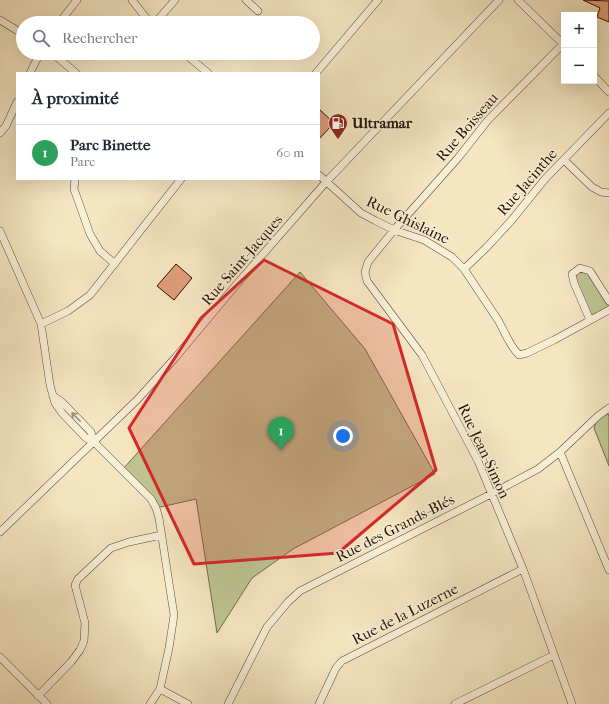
<!DOCTYPE html>
<html lang="fr">
<head>
<meta charset="utf-8">
<style>
  :root { --surface:#fff; --page:#f6f6f7; --text:#1f2937; --muted:#747a83; --line:#e0e1e3; --accent:#2563eb }
  body { margin:0; font-family:"IM FELL French Canon",serif; background:var(--page); color:var(--text) }
  .controls { position:absolute; right:12px; top:12px; display:grid; overflow:hidden; border-radius:0px; box-shadow:0 4px 16px #0002 }
  .controls button { width:36px; height:36px; display:grid; place-items:center; padding:0; border:0; border-bottom:1px solid var(--line); background:var(--surface); color:var(--text); font:20px sans-serif }
  .you { position:absolute; left:343px; top:436px; width:14px; height:14px; margin:-10px; border:3px solid #fff; border-radius:50%; background:#1a73e8; box-shadow:0 0 0 6px #1a73e833 }
  .badge { display:grid; place-items:center; width:26px; height:26px; border-radius:50%; background:var(--accent); color:#fff; font-size:13px; font-weight:700 }
  .pin { position:absolute; translate:-50% -33px; filter:drop-shadow(0 1px 2px #0008) }
  .pin::after { content:''; position:absolute; top:21px; width:14px; height:12px; background:inherit; clip-path:polygon(0 0,100% 0,50% 100%) }
  .list { margin:0; padding:0; list-style:none }
  h2 { display:flex; justify-content:space-between; align-items:center; height:52px; margin:0; padding:0 16px; font-size:17px }
  h2 small { font-size:13px; font-weight:400; color:var(--muted) }
  .list li { display:grid; grid-template-columns:26px 1fr auto; gap:12px; align-items:center; box-sizing:border-box; height:56px; padding:0 16px; border-top:1px solid var(--line) }
  .list b { display:block; font-size:15px; white-space:nowrap }
  .list p { margin:0; font-size:13px; white-space:nowrap; color:var(--muted) }
  .list em { font-size:13px; font-style:normal; color:var(--muted) }
  .icon { flex:none; width:22px; height:22px; fill:none; stroke:currentColor; stroke-width:2; stroke-linecap:round; stroke-linejoin:round }
  .map { position:relative; flex:none; width:609px; height:704px; overflow:hidden }
  .search { position:absolute; background:var(--surface); box-shadow:0 4px 16px #0002; left:16px; top:16px; width:304px; height:44px; display:flex; align-items:center; gap:10px; box-sizing:border-box; padding:0 14px; border-radius:22px; color:var(--muted); font-size:15px }
  .panel { position:absolute; background:var(--surface); box-shadow:0 4px 16px #0002; left:16px; top:72px; width:304px; height:108px; border-radius:0px }
  .map>svg:first-child { display:block }
  .green { fill:#bdc492; stroke:#746a49 }
  .building { fill:#e19d7a; stroke:#2a1100 }
  .lines { fill:none; stroke-linecap:round; stroke-linejoin:round }
  .minor-casing { stroke:#5d4630; stroke-width:8 }
  .minor { stroke:#f8efd7; stroke-width:7 }
  .oneway { stroke:#9b8b76 }
  .marked { fill:#d62828; fill-opacity:0.2; stroke:#d62828; stroke-width:3; stroke-linejoin:round }
  .labels { text-anchor:middle; stroke-width:3; stroke-linejoin:round; paint-order:stroke }
  .poi-label { font-size:15px; font-weight:bold; fill:#2a1100; stroke:#f8efd7; text-anchor:start }
  .street-label { font-size:15px; fill:#2a1100; stroke:#f8efd7 }
</style>
</head>
<body>
<div class="map">
<svg width="609" height="704" viewBox="0 0 609 704">
  <rect width="100%" height="100%" fill="#f5e6c2"/>
  <filter id="stains"><feTurbulence type="fractalNoise" baseFrequency=".005" numOctaves="4"/><feColorMatrix values="0 0 0 0 .2 0 0 0 0 .09 0 0 0 0 .02 0 0 0 .5 -.17"/></filter>
  <radialGradient id="worn" r=".72"><stop offset=".6" stop-color="#630" stop-opacity="0"/><stop offset="1" stop-color="#630" stop-opacity=".3"/></radialGradient>
  <!-- green -->
  <path class="green" d="M 580,268 L 590,271 L 609,301 L 609,310 L 590,320 L 572,274 Z
    M 300,272 L 365,349 L 435,474 L 293,549 L 252,578 L 217,633 L 196,499 L 156,508 L 122,470 Z
    M 608,414 L 609,417 L 609,466 L 594,428 L 598,416 Z"/>
  <!-- building -->
  <path class="building" d="M 583,0 L 609,1 L 609,22 L 597,17 L 600,8 Z
    M 319,109 L 334,123 L 319,139 Z
    M 176,264 L 192,278 L 174,300 L 157,286 Z"/>
  <g class="lines">
    <defs>
      <path id="minor" d="M 132,0 L 150,23
        M 246,0 L 258,11
        M 518,0 L 564,45
        M 0,20 L 23,34
        M 59,23 L 77,0
        M 155,23 L 175,0
        M 563,44 L 488,120 L 458,158 L 394,230 L 368,262 L 365,272 L 367,281 L 422,355 L 478,461 L 523,569 L 572,704
        M 52,53 L 76,73
        M 184,53 L 208,73
        M 30,73 L 40,53
        M 316,73 L 378,0
        M 594,76 L 609,92
        M 0,133 L 6,126 L 17,102
        M 564,160 L 592,187 L 601,192 L 609,193
        M 319,175 L 361,213 L 376,221 L 394,230 L 424,240 L 452,257 L 464,269 L 468,275 C 478,290 488,305 498,320 C 505,332 509,345 519,355 L 527,353 L 554,340 L 609,310
        M 75,179 L 74,189 L 90,234 L 100,251 L 115,264
        M 0,231 L 41,324 L 50,385 L 55,403 L 62,413 L 86,438 L 94,442 L 151,499 L 156,508 L 159,518 L 174,615 L 169,648 L 160,689 L 150,704
        M 464,269 L 486,248 L 511,221 L 545,179 L 609,113
        M 590,320 L 574,283 L 572,274 L 580,268 L 590,271 L 609,301
        M 41,324 L 68,311 L 90,295 L 181,179
        M 53,396 L 62,402 L 91,432 L 94,442
        M 560,452 L 609,570
        M 0,532 L 137,400 L 175,358 L 236,285 L 326,182 L 499,0
        M 0,657 L 47,704
        M 160,689 L 188,704
        M 38,696 L 71,662 L 80,650 L 84,641 L 85,623 L 75,585 L 78,579 L 111,548 L 129,542 L 161,535
        M 228,704 L 267,627 L 288,602 L 300,591 L 491,494 L 538,469 L 560,452 L 598,416 L 609,408
        M 319,704 L 336,668 L 342,661 L 523,569
        M 455,704 L 554,655"/>
    </defs>
    <!-- minor casing -->
    <use href="#minor" class="minor-casing"/>
    <!-- minor -->
    <use href="#minor" class="minor"/>
  </g>
  <!-- one-way arrows -->
  <defs><path id="oneway-shaft" d="M-6 0H5M1.5-3L5.5 0L1.5 3" fill="none" stroke-width="1.6" stroke-linecap="round" stroke-linejoin="round"/></defs>
  <use class="oneway" href="#oneway-shaft" transform="translate(76 417) rotate(-135)"/>
  <!-- marked area -->
  <path class="marked" d="M 264,260 L 393,324 L 436,470 L 338,553 L 194,564 L 129,428 L 201,318 Z"/>
  <!-- icons -->
  <defs>
    <symbol id="fuel-pin" viewBox="-11 -11 22 30"><path d="M0 17L-7.5 6A9.5 9.5 0 1 1 7.5 6Z" fill="#8f2418" stroke="#f8efd7"/><path d="M-5.5-6h7V0h2V4h1.3V-2.5L3-4.5l.8-.8L6-3V5H2.5V1h-1V6h-7ZM-4.2-4.7v3.2H.2V-4.7Z" fill="#fff"/></symbol>
  </defs>
  <g fill-rule="evenodd">
    <use href="#fuel-pin" x="327" y="112" width="22" height="30"/>
  </g>
  <g class="labels">
    <!-- poi labels -->
    <g class="poi-label">
      <text x="352" y="128">Ultramar</text>
    </g>
    <!-- street labels -->
    <g class="street-label">
      <text transform="translate(467 127) rotate(-49)" y="5">Rue Boisseau</text>
      <text transform="translate(527 182) rotate(-49)" y="5">Rue Jacinthe</text>
      <text transform="translate(408 220) rotate(26)" y="5">Rue Ghislaine</text>
      <text transform="translate(242 260) rotate(-49)" y="5">Rue Saint-Jacques</text>
      <text transform="translate(484 451) rotate(65)" y="5">Rue Jean-Simon</text>
      <text transform="translate(395 528) rotate(-27)" y="5">Rue des Grands-Blés</text>
      <text transform="translate(405 614) rotate(-27)" y="5">Rue de la Luzerne</text>
    </g>
  </g>
  <rect width="100%" height="100%" filter="url(#stains)"/>
  <rect width="100%" height="100%" fill="url(#worn)"/>
</svg>
<div class="controls">
<button>+</button>
<button>−</button>
</div>
<div class="you"></div>
<div class="pin badge" style="left:281px;top:450px;background:#2e9e5b">1</div>
<div class="search"><svg class="icon" aria-label="search" viewBox="0 0 24 24"><circle cx="10" cy="10" r="6"/><path d="M15 15l6 6"/></svg>Rechercher</div>
<section class="panel">
<h2>À proximité<small></small></h2>
<ul class="list">
<li><span class="badge" style="background:#2e9e5b">1</span><div><b>Parc Binette</b><p>Parc</p></div><em>60 m</em></li>
</ul>
</section>
</div>
</body>
</html>
